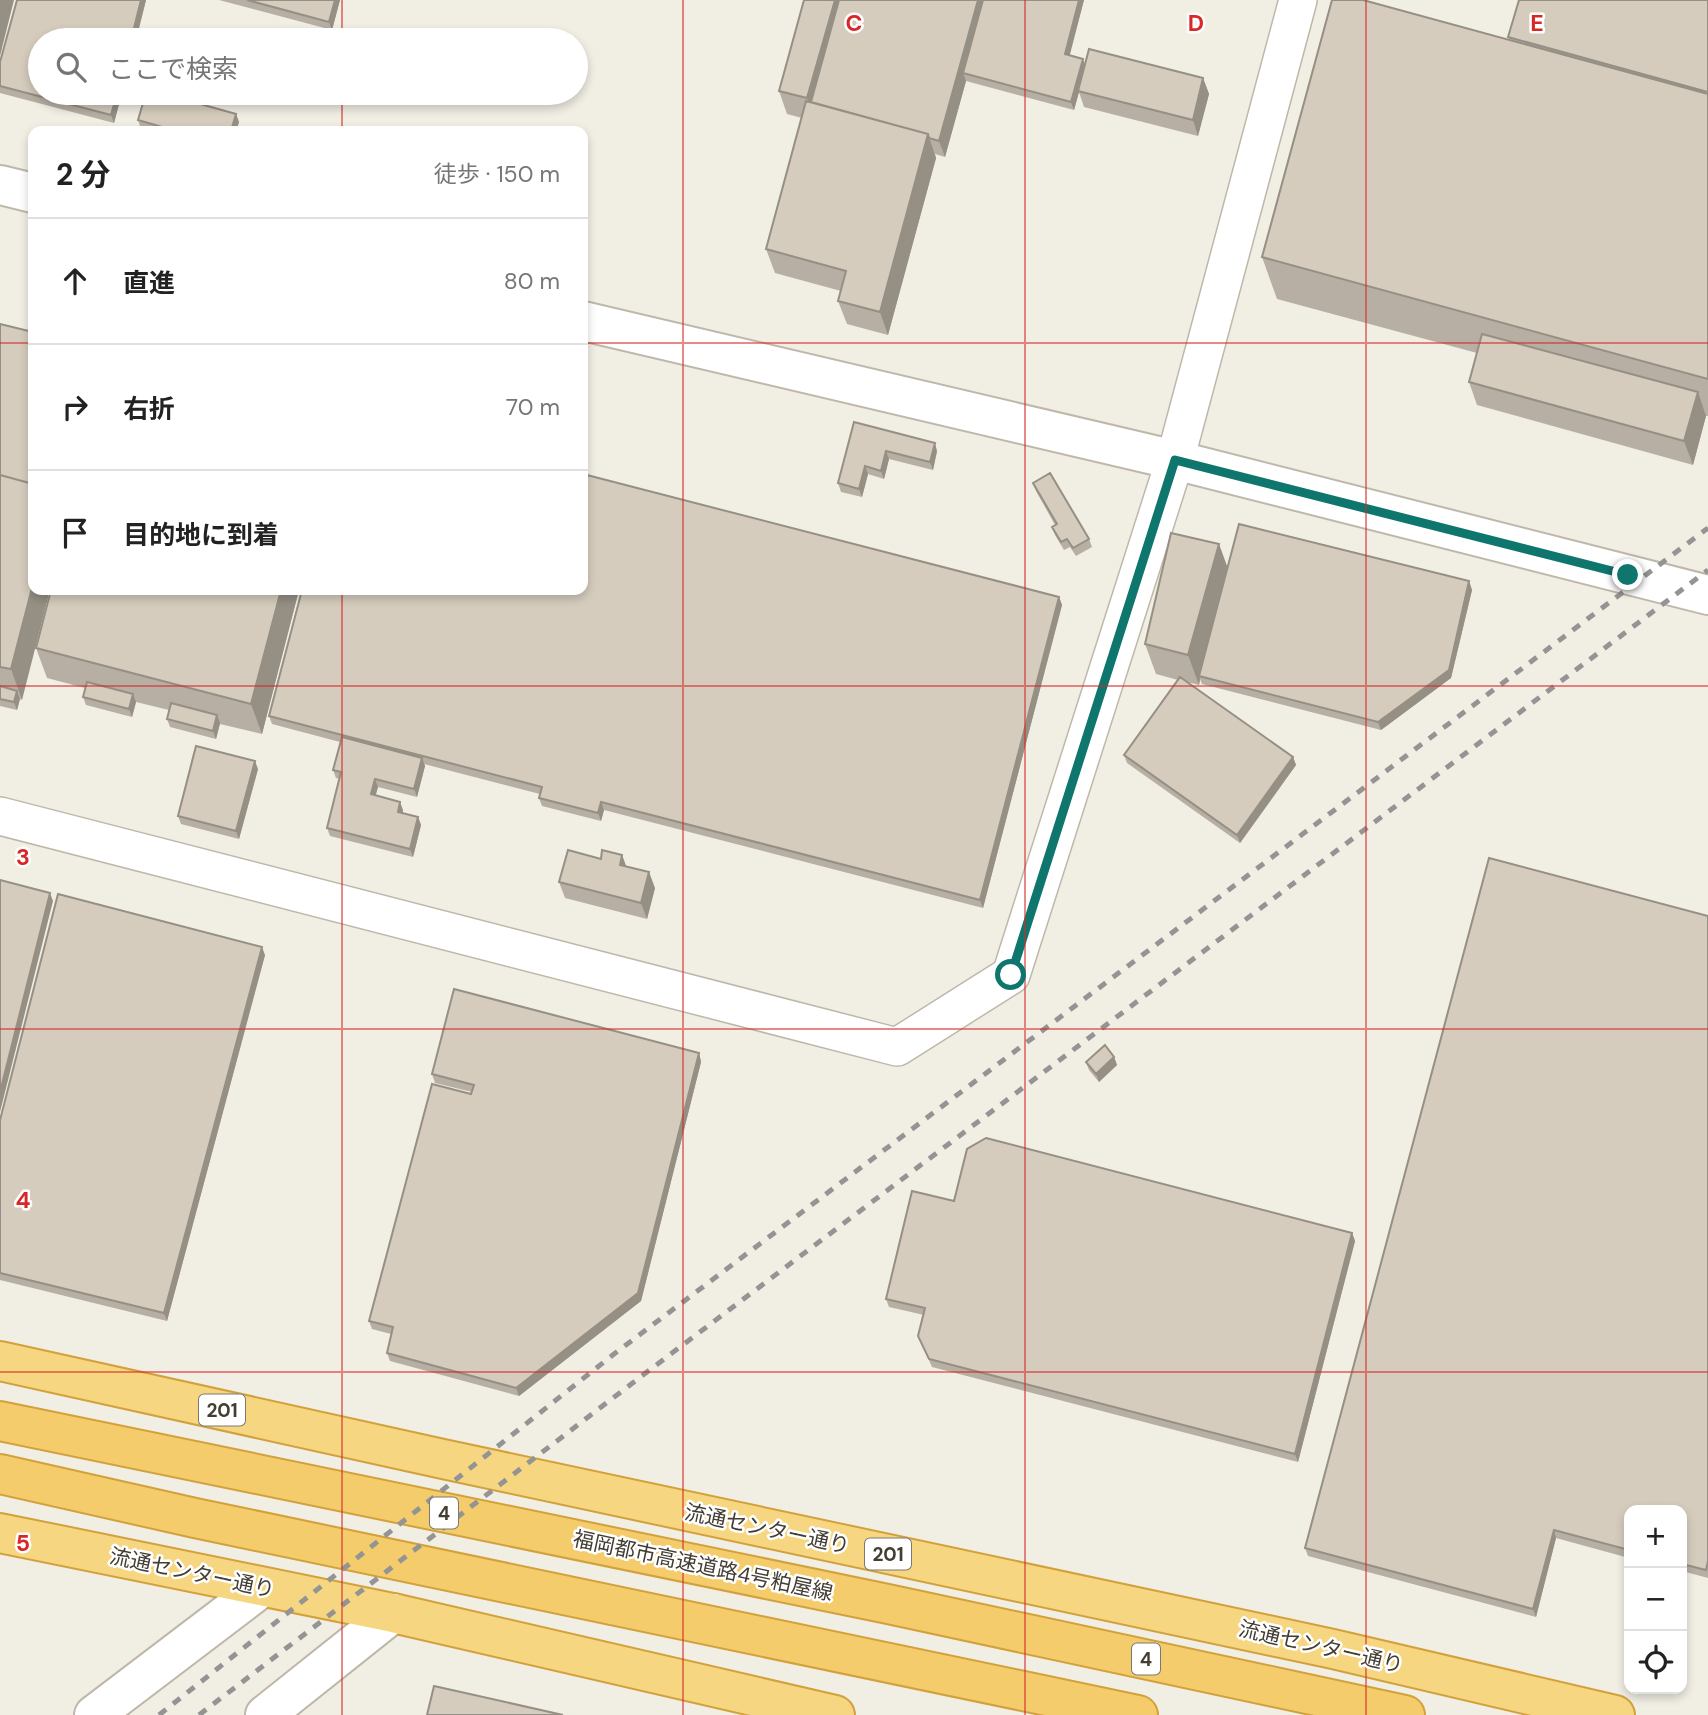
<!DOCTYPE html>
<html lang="ja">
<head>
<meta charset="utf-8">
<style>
  :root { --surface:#fff; --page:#f6f6f6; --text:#222; --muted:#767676; --line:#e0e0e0 }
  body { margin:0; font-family:"DM Sans","Noto Sans JP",sans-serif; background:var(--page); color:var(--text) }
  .controls { position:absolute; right:21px; bottom:21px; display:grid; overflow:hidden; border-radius:14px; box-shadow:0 4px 10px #0003 }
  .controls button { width:63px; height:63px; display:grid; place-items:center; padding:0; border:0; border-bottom:2px solid var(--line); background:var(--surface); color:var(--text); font:35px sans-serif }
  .stop { position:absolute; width:21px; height:21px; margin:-16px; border:5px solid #0f766e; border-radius:50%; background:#fff }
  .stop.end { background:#0f766e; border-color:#fff; box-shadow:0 2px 7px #0008 }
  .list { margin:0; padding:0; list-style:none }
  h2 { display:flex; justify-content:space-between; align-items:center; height:91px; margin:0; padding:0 28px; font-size:30px }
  h2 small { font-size:23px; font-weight:400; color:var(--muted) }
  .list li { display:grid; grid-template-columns:46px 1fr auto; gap:21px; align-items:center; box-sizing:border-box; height:126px; padding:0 28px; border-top:2px solid var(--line) }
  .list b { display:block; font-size:26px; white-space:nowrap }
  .list em { font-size:23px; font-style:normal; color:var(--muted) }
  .icon { flex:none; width:38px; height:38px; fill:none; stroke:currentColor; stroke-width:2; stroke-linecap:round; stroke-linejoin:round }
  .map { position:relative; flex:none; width:1708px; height:1715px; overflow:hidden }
  .search { position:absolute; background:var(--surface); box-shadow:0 4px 10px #0003; left:28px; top:28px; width:560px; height:77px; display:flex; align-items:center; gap:18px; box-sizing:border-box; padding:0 24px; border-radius:38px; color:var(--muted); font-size:26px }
  .panel { position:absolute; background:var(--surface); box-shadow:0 4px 10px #0003; left:28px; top:126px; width:560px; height:469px; border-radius:14px }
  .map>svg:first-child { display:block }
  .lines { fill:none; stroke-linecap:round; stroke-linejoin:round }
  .minor-casing { stroke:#bfb8aa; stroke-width:40 }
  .tertiary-casing { stroke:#bfb8aa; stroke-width:42 }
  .trunk-casing { stroke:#d3a13c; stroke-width:42 }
  .motorway-casing { stroke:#d3a13c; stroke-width:42 }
  .minor { stroke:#fff; stroke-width:37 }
  .tertiary { stroke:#fff; stroke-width:38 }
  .trunk { stroke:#f6d680; stroke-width:38 }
  .motorway { stroke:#f5cc6b; stroke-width:38 }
  .rail { stroke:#949494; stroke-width:5; stroke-dasharray:9 9; stroke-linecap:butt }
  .wall { fill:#b7afa3 }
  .shaded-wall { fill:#958f84 }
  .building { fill:#d5ccbd; stroke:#958f84; stroke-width:2 }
  .route { stroke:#0f766e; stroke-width:9 }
  .grid { fill:none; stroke:#d62828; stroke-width:2; stroke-opacity:0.55 }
  .labels { text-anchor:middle; stroke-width:5; stroke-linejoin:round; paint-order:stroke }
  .shield { fill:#fff; stroke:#7b7871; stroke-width:2 }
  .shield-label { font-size:19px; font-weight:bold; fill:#433e34 }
  .street-label { font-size:21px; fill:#433e34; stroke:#fff }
  .grid-label { font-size:23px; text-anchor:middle; font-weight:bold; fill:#d62828; stroke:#fff; stroke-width:5; stroke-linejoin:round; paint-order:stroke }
</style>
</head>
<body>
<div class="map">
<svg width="1708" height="1715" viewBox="0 0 1708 1715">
  <rect width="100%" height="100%" fill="#f1eee4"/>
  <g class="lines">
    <defs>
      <path id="minor" d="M 0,816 L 897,1047 L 1011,975 L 1175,460 L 1298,0"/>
      <path id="tertiary" d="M 0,185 L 33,193
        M 583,321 L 1175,460 L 1708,595
        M 94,1715 L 261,1588
        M 265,1715 L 393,1613"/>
      <path id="trunk" d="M 0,1361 L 443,1459 L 1333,1649 L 1615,1715
        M 0,1533 L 393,1613 L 835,1715"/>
      <path id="motorway" d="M 0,1421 L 888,1604 L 1405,1715
        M 0,1474 L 195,1518 L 1138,1715"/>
    </defs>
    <!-- minor casing -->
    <use href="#minor" class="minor-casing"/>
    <!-- tertiary casing -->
    <use href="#tertiary" class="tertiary-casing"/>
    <!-- trunk casing -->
    <use href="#trunk" class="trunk-casing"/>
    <!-- motorway casing -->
    <use href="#motorway" class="motorway-casing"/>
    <!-- minor -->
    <use href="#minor" class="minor"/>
    <!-- tertiary -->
    <use href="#tertiary" class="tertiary"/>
    <!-- trunk -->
    <use href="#trunk" class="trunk"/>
    <!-- motorway -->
    <use href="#motorway" class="motorway"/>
    <!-- rail -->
    <path class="rail" d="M 159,1715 L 614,1354 L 1708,528
      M 199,1715 L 643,1375 L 1708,570"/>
  </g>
  <!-- wall -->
  <path class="wall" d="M 17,0 L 146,0 L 136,40 L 40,40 L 40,93 L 122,93 L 114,123 L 0,93 L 0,62 Z
    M 219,0 L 340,0 L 332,30 Z
    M 804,0 L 1084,0 L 1069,55 L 1085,65 L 1203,78 L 1209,94 L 1198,136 L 1084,107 L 1079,92 L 1074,110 L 966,81 L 945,157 L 935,154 L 936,158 L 888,335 L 847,324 L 838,301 L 841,291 L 775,273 L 766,249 L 802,118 L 787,114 L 779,91 Z
    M 1708,0 L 1708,416 L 1706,416 L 1693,465 L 1477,405 L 1469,382 L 1477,353 L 1277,299 L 1262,257 L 1509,40 L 1508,37 Z
    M 236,114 L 239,122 L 236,131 L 151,131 L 141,129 L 138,120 Z
    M 0,324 L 22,700 L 20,699 L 17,710 L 0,706 Z
    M 854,422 L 937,451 L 933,470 L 889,459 L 884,479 L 868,474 L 862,497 L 841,492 L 838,483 Z
    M 1033,483 L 1089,539 L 1092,547 L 1076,556 L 1070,547 L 1064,550 L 1055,535 L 1052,527 L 1055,525 L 1036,491 Z
    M 1228,568 L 1469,581 L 1472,590 L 1451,678 L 1381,730 L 1202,684 L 1200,679 L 1199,685 L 1187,682 L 1293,757 L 1296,765 L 1240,843 L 1127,763 L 1124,755 L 1178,680 L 1156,674 L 1145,644 Z
    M 299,590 L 262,734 L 220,724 L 216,739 L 170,727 L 167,719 L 169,710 L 136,702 L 132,717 L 86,705 L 83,697 L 85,688 L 47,678 L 36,648 Z
    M 1059,597 L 1062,605 L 983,908 L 604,810 L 601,821 L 542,806 L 539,798 L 540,794 L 424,764 L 425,766 L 417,797 L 378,787 L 375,795 L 403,810 L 402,813 L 418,817 L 421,825 L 413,857 L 330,836 L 327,828 L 340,779 L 336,778 L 333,770 L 340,742 L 272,724 L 269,716 Z
    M 258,769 L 239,839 L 181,824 L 178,816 Z
    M 622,855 L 626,867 L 655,888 L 647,919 L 565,898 L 559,882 L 601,859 Z
    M 1708,916 L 1708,1578 L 1682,1571 L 1682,1510 L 1629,1510 L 1629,1558 L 1556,1538 L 1536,1617 L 1308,1556 L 1305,1548 Z
    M 265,955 L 167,1321 L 0,1280 L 0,1120 Z
    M 699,1053 L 701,1062 L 641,1301 L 519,1396 L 390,1361 L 387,1353 L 391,1334 L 372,1329 L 369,1321 L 472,1092 L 435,1083 L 432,1074 Z
    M 1114,1057 L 1117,1065 L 1099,1082 L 1089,1070 L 1086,1062 Z
    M 954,1201 L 1352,1233 L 1355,1241 L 1298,1462 L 932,1367 L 918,1336 L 924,1315 L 889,1307 L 886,1299 Z"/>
  <!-- shaded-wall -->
  <path class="shaded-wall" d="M 0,0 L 14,0 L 0,56 Z
    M 141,0 L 146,0 L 136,40 L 131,40 Z
    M 335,0 L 340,0 L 332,30 L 329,22 Z
    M 835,0 L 850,0 L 816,121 L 807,98 Z
    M 978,0 L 988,0 L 963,73 L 966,81 L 945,157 L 939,141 Z
    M 1079,0 L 1084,0 L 1068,62 L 1065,54 Z
    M 1083,59 L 1086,67 L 1074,110 L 1071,102 Z
    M 1203,78 L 1209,94 L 1198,136 L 1193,120 Z
    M 117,93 L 122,93 L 114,123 L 111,115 Z
    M 236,114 L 239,122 L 236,131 L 231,131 Z
    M 928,134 L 936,158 L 888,335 L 880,312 Z
    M 1698,392 L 1706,416 L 1693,465 L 1684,441 Z
    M 935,443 L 937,451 L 933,470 L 930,462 Z
    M 886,451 L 889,459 L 884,479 L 881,471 Z
    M 865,466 L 868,474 L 862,497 L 859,489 Z
    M 1219,544 L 1230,574 L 1199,676 L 1200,679 L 1199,685 L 1188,655 Z
    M 1469,581 L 1472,590 L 1451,678 L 1381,730 L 1378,722 Z
    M 33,584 L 33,590 L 50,590 L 22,700 L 11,669 Z
    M 281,590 L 299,590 L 262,734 L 251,704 Z
    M 1059,597 L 1062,605 L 983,908 L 980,900 Z
    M 17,691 L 20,699 L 17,710 L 14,702 Z
    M 133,694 L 136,702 L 132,717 L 129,709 Z
    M 217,715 L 220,723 L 216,739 L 213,731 Z
    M 1293,757 L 1296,765 L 1240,843 L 1237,835 Z
    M 422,758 L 425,766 L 417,797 L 414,789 Z
    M 255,761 L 258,769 L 239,839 L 236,831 Z
    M 375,779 L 378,787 L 374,802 L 371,794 Z
    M 400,802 L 403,810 L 401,820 L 398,812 Z
    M 601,802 L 604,810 L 601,821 L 598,813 Z
    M 418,817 L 421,825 L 413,857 L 410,849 Z
    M 622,855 L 628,871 L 620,865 Z
    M 649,872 L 655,888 L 647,919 L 641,903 Z
    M 50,893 L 53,901 L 0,1112 L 0,1092 Z
    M 262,947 L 265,955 L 167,1321 L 164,1313 Z
    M 699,1053 L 701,1062 L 641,1301 L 519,1396 L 516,1388 Z
    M 1114,1057 L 1117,1065 L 1099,1082 L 1096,1074 Z
    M 1352,1233 L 1355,1241 L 1298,1462 L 1295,1454 Z
    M 1554,1530 L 1556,1538 L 1536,1617 L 1533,1609 Z"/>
  <!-- building -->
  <path class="building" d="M 17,0 L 141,0 L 131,40 L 40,40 L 40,93 L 117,93 L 111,115 L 0,86 L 0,62 Z
    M 247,0 L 335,0 L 329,22 Z
    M 804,0 L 835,0 L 807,98 L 779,91 Z
    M 839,0 L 978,0 L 939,141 L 929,138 L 928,134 L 811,102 Z
    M 983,0 L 1079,0 L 1065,54 L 1083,59 L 1071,102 L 963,73 Z
    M 1332,0 L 1363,0 L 1708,94 L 1708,379 L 1262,257 Z
    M 1519,0 L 1708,0 L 1708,92 L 1508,37 Z
    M 1089,49 L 1203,78 L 1193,120 L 1078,91 Z
    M 146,93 L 161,93 L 236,114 L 231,131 L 176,131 L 138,120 Z
    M 806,101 L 928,134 L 880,312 L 838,301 L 846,271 L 766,249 Z
    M 0,324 L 33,332 L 33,484 L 0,475 Z
    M 1482,334 L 1698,392 L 1684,441 L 1469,382 Z
    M 854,422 L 935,443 L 930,462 L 886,451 L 881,471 L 865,466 L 859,489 L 838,483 Z
    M 1050,473 L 1089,539 L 1073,548 L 1067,539 L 1061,542 L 1052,527 L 1057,524 L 1033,483 Z
    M 583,474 L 1059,597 L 980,900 L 601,802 L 598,813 L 539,798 L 542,787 L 269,716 L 302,590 L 583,590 Z
    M 0,475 L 33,484 L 33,584 L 11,669 L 0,667 Z
    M 1239,524 L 1469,581 L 1449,670 L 1378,722 L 1199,676 Z
    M 1171,533 L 1219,544 L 1188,655 L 1145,644 Z
    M 51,590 L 281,590 L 251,704 L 36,648 Z
    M 1180,677 L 1293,757 L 1237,835 L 1124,755 Z
    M 87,682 L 133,694 L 129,709 L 83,697 Z
    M 0,686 L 17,691 L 14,702 L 0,699 Z
    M 171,703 L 217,715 L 213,731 L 167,719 Z
    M 342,737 L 422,758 L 414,789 L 375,779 L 371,794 L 400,802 L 398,812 L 418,817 L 410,849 L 327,828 L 341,772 L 333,770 Z
    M 196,746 L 255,761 L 236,831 L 178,816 Z
    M 568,850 L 601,859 L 602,850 L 622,855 L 620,865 L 649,872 L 641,903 L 559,882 Z
    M 1489,858 L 1708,916 L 1708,1561 L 1706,1570 L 1682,1564 L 1682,1510 L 1629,1510 L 1629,1550 L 1554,1530 L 1533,1609 L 1305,1548 Z
    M 0,880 L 50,893 L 0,1092 Z
    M 58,894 L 262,947 L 164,1313 L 0,1273 L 0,1120 Z
    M 454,989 L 699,1053 L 638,1293 L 516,1388 L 387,1353 L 393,1327 L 369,1321 L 432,1084 L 471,1094 L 474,1085 L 432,1074 Z
    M 1105,1045 L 1114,1057 L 1096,1074 L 1086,1062 Z
    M 986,1138 L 1352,1233 L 1295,1454 L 929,1359 L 918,1336 L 925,1308 L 886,1299 L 912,1191 L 954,1201 L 967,1149 Z
    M 434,1686 L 563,1715 L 427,1715 Z"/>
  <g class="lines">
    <!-- route -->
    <path class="route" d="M 1011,975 L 1175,460 L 1628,575"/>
  </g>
  <!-- grid -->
  <path class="grid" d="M 342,0 L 342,40M 683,0 L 683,1715M 1025,0 L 1025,1715M 1366,0 L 1366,1715M 342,93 L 342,131M 0,343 L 33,343M 583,343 L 1708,343M 342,590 L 342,1715M 0,686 L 1708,686M 0,1029 L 1708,1029M 0,1372 L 1708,1372"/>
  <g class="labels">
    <!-- shield labels -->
    <g class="shield">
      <rect x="199" y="1394.5" width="46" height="31" rx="5"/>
      <rect x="430" y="1497.5" width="28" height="31" rx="5"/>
      <rect x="865" y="1538.5" width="46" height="31" rx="5"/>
      <rect x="1132" y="1643.5" width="28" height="31" rx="5"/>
    </g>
    <g class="shield-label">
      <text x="222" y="1417">201</text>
      <text x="444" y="1520">4</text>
      <text x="888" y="1561">201</text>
      <text x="1146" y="1666">4</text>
    </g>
    <!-- street labels -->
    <g class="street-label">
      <text transform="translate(767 1529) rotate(12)" y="7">流通センター通り</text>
      <text transform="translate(703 1566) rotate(12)" y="7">福岡都市高速道路4号粕屋線</text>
      <text transform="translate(192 1573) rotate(12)" y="7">流通センター通り</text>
      <text transform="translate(1321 1647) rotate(13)" y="7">流通センター通り</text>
    </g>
  </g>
  <g class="grid-label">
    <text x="854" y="31">C</text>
    <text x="1196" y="31">D</text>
    <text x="1537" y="31">E</text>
    <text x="23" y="865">3</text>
    <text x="23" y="1208">4</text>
    <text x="23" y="1551">5</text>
  </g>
</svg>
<div class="controls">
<button>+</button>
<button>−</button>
<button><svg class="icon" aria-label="locate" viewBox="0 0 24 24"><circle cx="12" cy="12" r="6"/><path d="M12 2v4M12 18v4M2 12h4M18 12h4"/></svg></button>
</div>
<div class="stop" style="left:1011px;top:975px"></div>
<div class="stop end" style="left:1628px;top:575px"></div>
<div class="search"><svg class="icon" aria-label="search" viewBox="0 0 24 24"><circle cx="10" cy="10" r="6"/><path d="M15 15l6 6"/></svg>ここで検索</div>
<section class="panel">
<h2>2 分<small>徒歩 · 150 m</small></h2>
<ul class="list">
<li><svg class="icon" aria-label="ahead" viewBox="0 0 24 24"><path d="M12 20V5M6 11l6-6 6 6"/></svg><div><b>直進</b></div><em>80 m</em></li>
<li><svg class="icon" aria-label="right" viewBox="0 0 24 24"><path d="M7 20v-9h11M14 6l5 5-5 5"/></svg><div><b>右折</b></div><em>70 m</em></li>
<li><svg class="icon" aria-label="arrive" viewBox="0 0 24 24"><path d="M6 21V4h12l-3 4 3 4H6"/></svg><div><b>目的地に到着</b></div></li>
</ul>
</section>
</div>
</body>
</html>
